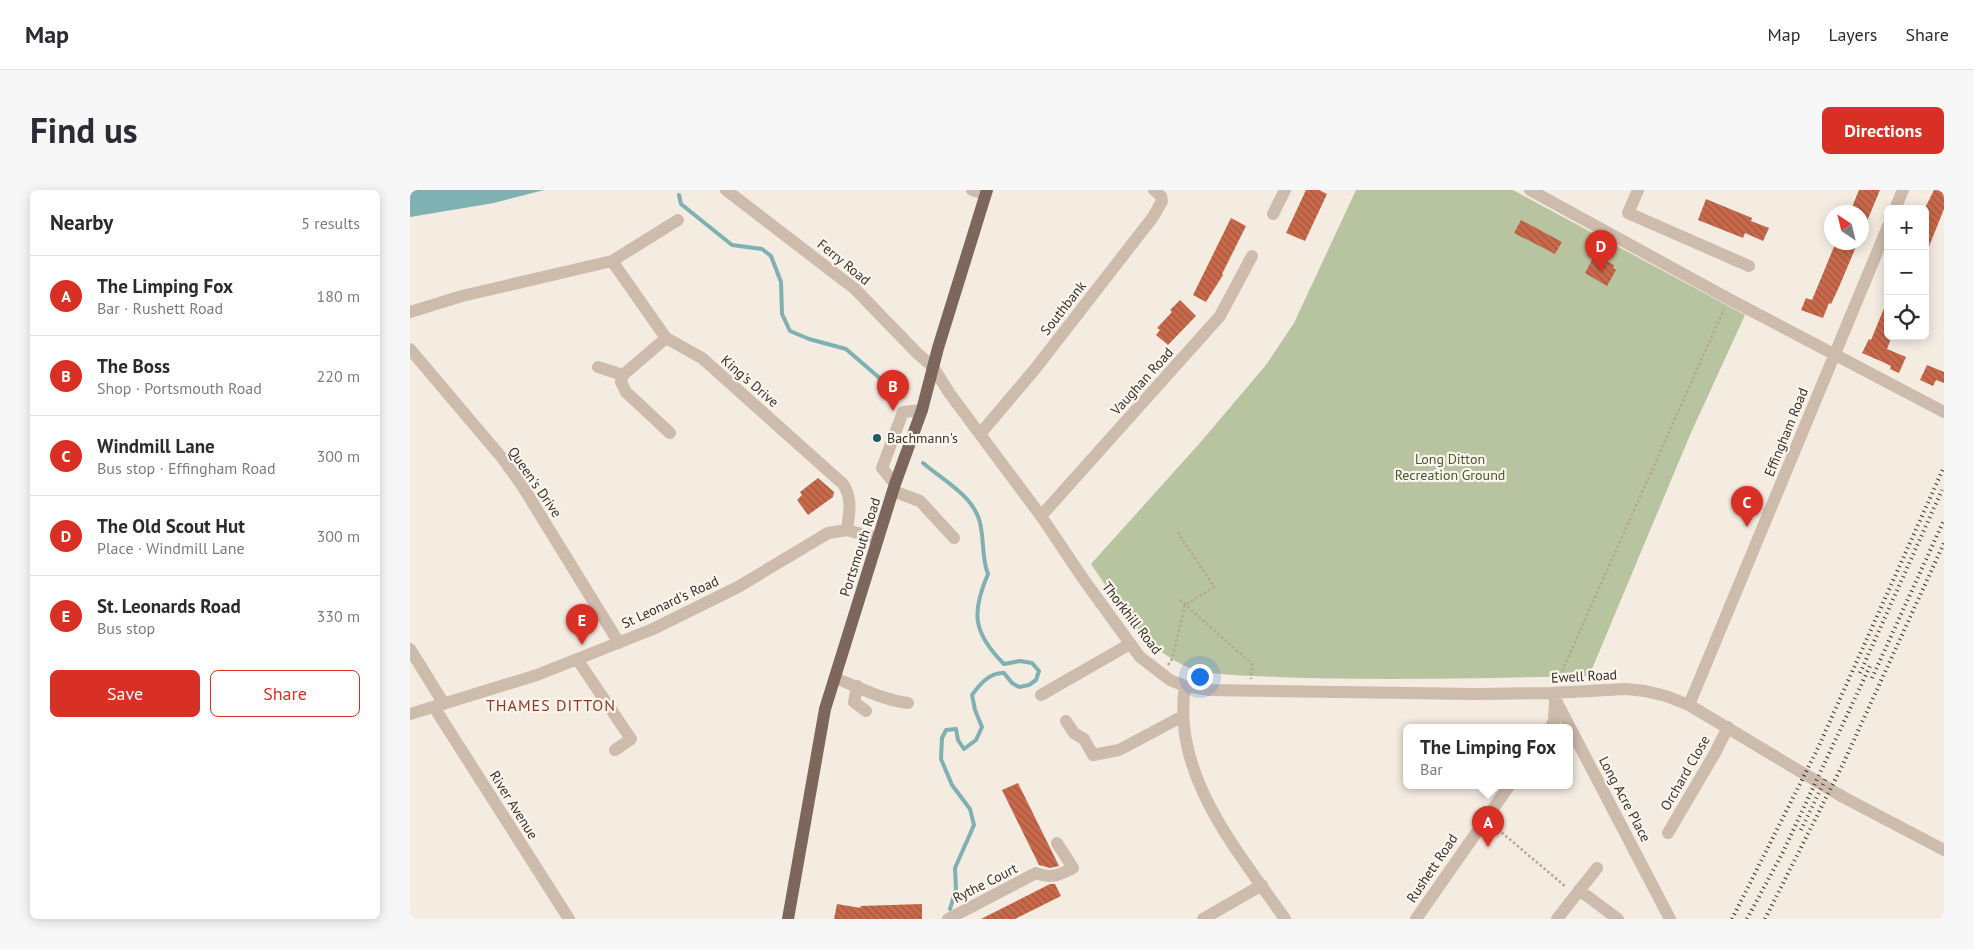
<!DOCTYPE html>
<html lang="en">
<head>
<meta charset="utf-8">
<style>
  :root { --surface:#fff; --page:#f7f7f7; --text:#2b2b33; --muted:#7c7c81; --line:#e1e1e2; --accent:#d93025 }
  body { margin:0; font-family:"PT Sans",sans-serif; background:var(--page); color:var(--text) }
  .controls { position:absolute; right:15px; top:15px; display:grid; overflow:hidden; border-radius:8px; box-shadow:0 2px 12px #0003 }
  .controls button { width:45px; height:45px; display:grid; place-items:center; padding:0; border:0; border-bottom:1px solid var(--line); background:var(--surface); color:var(--text); font:25px sans-serif }
  .compass { position:absolute; left:1414px; top:15px; width:45px; height:45px; border-radius:50%; background:var(--surface); box-shadow:0 2px 12px #0003; rotate:325deg }
  .you { position:absolute; left:789px; top:486px; width:18px; height:18px; margin:-12px; border:4px solid #fff; border-radius:50%; background:#1a73e8; box-shadow:0 0 0 8px #1a73e833 }
  .badge { display:grid; place-items:center; width:32px; height:32px; border-radius:50%; background:var(--accent); color:#fff; font-size:16px; font-weight:700 }
  .pin { position:absolute; translate:-50% -41px; filter:drop-shadow(0 1px 2px #0008) }
  .pin::after { content:''; position:absolute; top:26px; width:18px; height:15px; background:inherit; clip-path:polygon(0 0,100% 0,50% 100%) }
  .popup { position:absolute; left:993px; top:534px; width:170px; height:65px; box-sizing:border-box; display:grid; place-content:center; border-radius:8px; background:var(--surface); filter:drop-shadow(0 1px 4px #0005); font-size:16px; white-space:nowrap; color:var(--muted) }
  .popup b { font-size:19px; color:var(--text) }
  .popup::after { content:''; position:absolute; left:50%; top:100%; margin-left:-10px; border:10px solid transparent; border-top-color:var(--surface) }
  .list { margin:0; padding:0; list-style:none }
  h2 { display:flex; justify-content:space-between; align-items:center; height:65px; margin:0; padding:0 20px; font-size:21px }
  h2 small { font-size:16px; font-weight:400; color:var(--muted) }
  .list li { display:grid; grid-template-columns:32px 1fr auto; gap:15px; align-items:center; box-sizing:border-box; height:80px; padding:0 20px; border-top:1px solid var(--line) }
  .list b { display:block; font-size:19px; white-space:nowrap }
  .list p { margin:0; font-size:16px; white-space:nowrap; color:var(--muted) }
  .list em { font-size:16px; font-style:normal; color:var(--muted) }
  .actions { display:flex; gap:10px; padding:15px 20px }
  .actions a { flex:1; padding:11px 0; border:1px solid var(--accent); border-radius:8px; text-align:center; font-size:18px; color:var(--accent) }
  .actions .main { background:var(--accent); color:#fff }
  .icon { flex:none; width:28px; height:28px; fill:none; stroke:currentColor; stroke-width:2; stroke-linecap:round; stroke-linejoin:round }
  .map { position:relative; flex:none; width:1534px; height:729px; overflow:hidden; border-radius:8px }
  header { display:flex; align-items:center; gap:30px; box-sizing:border-box; height:70px; padding:0 25px; background:var(--surface); border-bottom:1px solid var(--line) }
  header strong { font-size:24px }
  nav { display:flex; gap:28px; margin-inline-start:auto; font-size:18px }
  .intro { display:flex; align-items:center; justify-content:space-between; box-sizing:border-box; height:120px; padding:0 30px }
  h1 { margin:0; font-size:35px }
  .button { padding:12px 22px; border-radius:8px; background:var(--accent); color:#fff; font-size:18px; font-weight:700 }
  main { display:flex; gap:30px; padding:0 30px }
  aside { flex:1; background:var(--surface); border-radius:8px; box-shadow:0 2px 12px #0003 }
  .map>svg:first-child { display:block }
  .green { fill:#b8c4a0 }
  .water { fill:#7fb0b2 }
  .lines { fill:none; stroke-linecap:round; stroke-linejoin:round }
  .stream { stroke:#7fb0b2; stroke-width:4 }
  .building { fill:url(#building-back-hatch) }
  .path { stroke:#b9a596; stroke-width:2.5; stroke-dasharray:2.5 2.5; stroke-linecap:butt }
  .minor { stroke:#cdbbac; stroke-width:12 }
  .major { stroke:#7d675c; stroke-width:12 }
  .rail { stroke:#3b302b; stroke-width:4; stroke-dasharray:1 4; stroke-linecap:butt }
  .poi-dot { fill:#1f5a5e; stroke:#fbf5ee; stroke-width:2 }
  .labels { text-anchor:middle; stroke-width:4.5; stroke-linejoin:round; paint-order:stroke }
  .street-label { font-size:14px; fill:#3b302b; stroke:#fbf5ee }
  .poi-label { font-size:14px; fill:#3b302b; stroke:#fbf5ee; text-anchor:start }
  .park-label { font-size:14px; fill:#4a5a2e; stroke:#fbf5ee }
  .quarter-label { font-size:16px; letter-spacing:1px; fill:#8c3b22; stroke:#fbf5ee }
</style>
</head>
<body>
<header>
<strong>Map</strong>
<nav><a>Map</a><a>Layers</a><a>Share</a></nav>
</header>
<div class="intro"><h1>Find us</h1><a class="button">Directions</a></div>
<main>
<aside>
<h2>Nearby<small>5 results</small></h2>
<ul class="list">
<li><span class="badge">A</span><div><b>The Limping Fox</b><p>Bar · Rushett Road</p></div><em>180 m</em></li>
<li><span class="badge">B</span><div><b>The Boss</b><p>Shop · Portsmouth Road</p></div><em>220 m</em></li>
<li><span class="badge">C</span><div><b>Windmill Lane</b><p>Bus stop · Effingham Road</p></div><em>300 m</em></li>
<li><span class="badge">D</span><div><b>The Old Scout Hut</b><p>Place · Windmill Lane</p></div><em>300 m</em></li>
<li><span class="badge">E</span><div><b>St. Leonards Road</b><p>Bus stop</p></div><em>330 m</em></li>
</ul>
<div class="actions"><a class="main">Save</a><a>Share</a></div>
</aside>
<div class="map">
<svg width="1534" height="729" viewBox="0 0 1534 729">
  <defs>
    <pattern id="building-back-hatch" width="6" height="6" patternUnits="userSpaceOnUse" patternTransform="scale(1.25)"><rect width="6" height="6" fill="#c8694b"/><path d="M-1 5l2 2M0 0l6 6M5-1l2 2" fill="none" stroke="#a4573f"/></pattern>
  </defs>
  <rect width="100%" height="100%" fill="#f4ebe1"/>
  <!-- green -->
  <path class="green" d="M 946,0 L 1103,0 L 1335,125 L 1280,245 L 1179,486 C 1075,488 971,491 868,487 C 841,485 794,487 771,474 C 729,452 707,411 681,374 L 789,254 L 856,175 L 884,133 Z"/>
  <!-- water -->
  <path class="water" d="M 0,0 L 134,0 L 84,13 L 0,27 Z"/>
  <g class="lines">
    <!-- stream -->
    <path class="stream" d="M 269,5 L 271,14 L 322,55 L 352,59 L 361,66 L 371,92 L 372,124 L 380,141 L 399,149 L 436,159 L 473,191
      M 513,273 C 535,292 567,307 571,338 C 574,354 572,369 578,384 C 561,423 563,443 594,474 L 610,471 L 622,473 L 629,481 L 626,490 L 619,495 L 609,497 L 602,493 L 594,483 C 580,482 570,494 562,505 L 565,520 L 572,537 L 566,550 L 554,559 L 548,550 L 546,539 L 536,540 L 532,548 L 531,569 L 542,595 L 560,619 L 564,635 L 545,678 L 546,699 L 540,719"/>
  </g>
  <!-- building -->
  <path class="building" d="M 896,0 L 909,0 L 917,4 L 895,51 L 876,43 Z
    M 1449,0 L 1470,0 L 1452,43 L 1452,22 L 1440,22 Z
    M 1524,0 L 1534,0 L 1534,19 L 1516,64 L 1515,18 Z
    M 1296,9 L 1342,28 L 1341,31 L 1359,38 L 1353,51 L 1335,43 L 1333,48 L 1288,30 Z
    M 821,28 L 836,36 L 812,84 L 813,85 L 796,112 L 783,105 Z
    M 1111,30 L 1152,52 L 1145,64 L 1104,43 Z
    M 1426,52 L 1448,52 L 1429,97 L 1421,114 L 1419,113 L 1413,128 L 1391,120 L 1396,108 L 1402,110 Z
    M 1185,64 L 1204,75 L 1203,78 L 1206,80 L 1197,96 L 1175,83 Z
    M 770,110 L 786,126 L 758,155 L 746,145 L 750,140 L 747,138 L 762,122 L 760,120 Z
    M 1477,111 L 1478,146 L 1482,146 L 1477,159 L 1496,167 L 1489,183 L 1480,179 L 1481,176 L 1475,173 L 1452,163 L 1459,149 L 1461,150 Z
    M 1517,175 L 1534,182 L 1534,193 L 1526,190 L 1523,196 L 1510,190 Z
    M 408,288 L 424,302 L 423,307 L 398,325 L 387,310 L 392,305 L 390,302 Z
    M 608,593 L 649,676 L 640,678 L 629,675 L 592,600 Z
    M 640,694 L 645,694 L 651,706 L 605,729 L 571,729 Z
    M 427,714 L 451,718 L 450,716 L 512,714 L 512,729 L 424,729 Z"/>
  <g class="lines">
    <!-- path -->
    <path class="path" d="M 770,410 L 842,474 L 841,489
      M 758,475 L 762,469 L 775,415 L 804,397 L 767,341
      M 1148,490 L 1314,119
      M 1084,636 L 1156,697"/>
    <!-- minor -->
    <path class="minor" d="M 316,0 L 445,99 L 507,163 L 523,177 L 540,204 L 631,326 L 674,390 L 730,467 L 760,490 L 775,496 L 800,500 L 1067,504 L 1142,503 L 1216,499 L 1235,501 L 1256,506 L 1279,515 L 1433,607 L 1534,660
      M 562,0 L 575,4
      M 1120,0 L 1319,109 L 1534,222
      M 1228,0 L 1218,23 L 1339,76
      M 1485,19 L 1493,0
      M 863,24 L 875,0
      M 202,71 L 256,148 L 292,168 L 433,294 C 443,309 439,324 437,340
      M 0,122 L 52,106 L 202,71 L 268,30
      M 256,148 L 213,185 L 211,192 L 216,202 L 260,243
      M 0,159 L 93,269 L 113,297 L 209,453
      M 188,177 L 213,185
      M 570,244 L 625,179 L 743,27 L 752,11 L 751,6 L 744,0
      M 485,294 L 472,278 L 493,222 L 512,220
      M 483,301 L 510,311 L 544,348
      M 631,326 L 810,126 L 842,66
      M 0,459 L 34,514
      M 167,469 L 221,549 L 205,560
      M 425,488 C 449,497 472,510 498,513
      M 447,496 L 444,512 L 456,521
      M 775,496 C 761,585 828,661 875,729
      M 1142,503 L 1260,729
      M 631,505 L 720,454
      M 1279,515 L 1478,36
      M 24,517 L 159,729
      M 0,524 L 127,485 L 243,439 L 328,397 L 418,343 L 437,340 L 468,349
      M 656,531 L 664,543 L 674,549 L 683,565 L 709,560 L 773,526
      M 1140,538 L 1144,531 L 1145,510
      M 1258,643 L 1305,563 L 1318,537
      M 1169,700 L 1208,729
      M 538,729 L 626,683 C 640,689 650,685 663,678 L 647,653
      M 793,729 L 852,695
      M 1006,729 L 1099,596
      M 1147,729 L 1187,678"/>
    <!-- major -->
    <path class="major" d="M 378,729 L 415,519 L 485,294 L 512,220 L 528,158 L 577,0"/>
    <!-- rail -->
    <path class="rail" d="M 1450,483 L 1532,300
      M 1462,488 L 1534,330
      M 1391,640 L 1416,588
      M 1322,729 L 1407,560 L 1534,277
      M 1337,729 L 1373,662 L 1460,476
      M 1355,729 L 1433,574 L 1534,353"/>
  </g>
  <!-- markers -->
  <circle class="poi-dot" cx="467" cy="248" r="5"/>
  <g class="labels">
    <!-- street labels -->
    <g class="street-label">
      <text transform="translate(434 72) rotate(39)" y="5">Ferry Road</text>
      <text transform="translate(653 118) rotate(-52)" y="5">Southbank</text>
      <text transform="translate(340 191) rotate(41)" y="5">King's Drive</text>
      <text transform="translate(732 191) rotate(-48)" y="5">Vaughan Road</text>
      <text transform="translate(1376 242) rotate(-68)" y="5">Effingham Road</text>
      <text transform="translate(125 292) rotate(55)" y="5">Queen's Drive</text>
      <text transform="translate(450 357) rotate(-72)" y="5">Portsmouth Road</text>
      <text transform="translate(260 412) rotate(-25)" y="5">St Leonard's Road</text>
      <text transform="translate(722 428) rotate(52)" y="5">Thorkhill Road</text>
      <text transform="translate(1174 486) rotate(-3)" y="5">Ewell Road</text>
      <text transform="translate(1275 583) rotate(-60)" y="5">Orchard Close</text>
      <text transform="translate(1215 609) rotate(62)" y="5">Long Acre Place</text>
      <text transform="translate(104 615) rotate(58)" y="5">River Avenue</text>
      <text transform="translate(1022 678) rotate(-56)" y="5">Rushett Road</text>
      <text transform="translate(575 693) rotate(-27)" y="5">Rythe Court</text>
    </g>
    <!-- poi labels -->
    <g class="poi-label">
      <text x="477" y="253">Bachmann's</text>
    </g>
    <!-- park labels -->
    <g class="park-label">
      <text x="1040" y="274">Long Ditton<tspan x="1040" dy="16">Recreation Ground</tspan></text>
    </g>
    <!-- quarter labels -->
    <g class="quarter-label">
      <text x="141" y="521">THAMES DITTON</text>
    </g>
  </g>
</svg>
<div class="controls">
<button>+</button>
<button>−</button>
<button><svg class="icon" aria-label="locate" viewBox="0 0 24 24"><circle cx="12" cy="12" r="6"/><path d="M12 2v4M12 18v4M2 12h4M18 12h4"/></svg></button>
</div>
<svg class="compass" viewBox="-18 -18 36 36"><path d="M0-13l5 13h-10z" fill="#e53935"/><path d="M0 13l5-13h-10z" fill="#7c7c81"/></svg>
<div class="you"></div>
<div class="pin badge" style="left:1078px;top:657px">A</div>
<div class="popup"><b>The Limping Fox</b>Bar</div>
<div class="pin badge" style="left:483px;top:221px">B</div>
<div class="pin badge" style="left:1337px;top:337px">C</div>
<div class="pin badge" style="left:1191px;top:81px">D</div>
<div class="pin badge" style="left:172px;top:455px">E</div>
</div>
</main>
</body>
</html>
